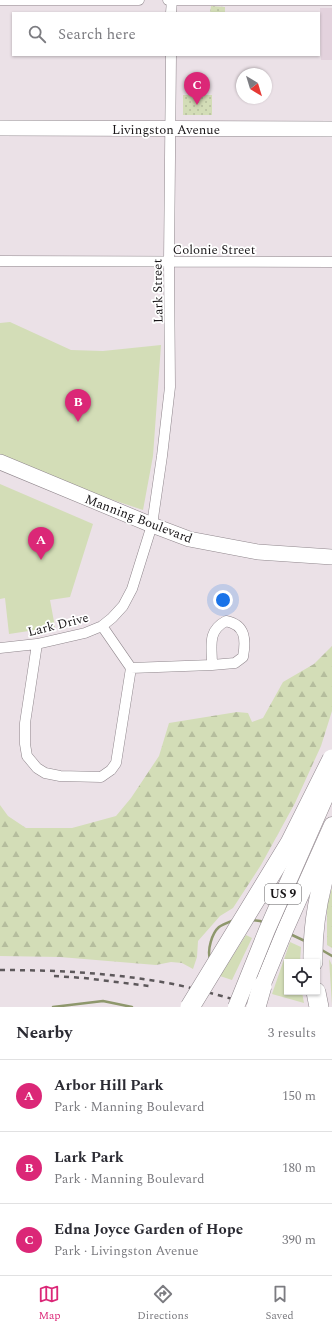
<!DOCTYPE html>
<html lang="en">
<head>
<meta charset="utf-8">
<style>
  :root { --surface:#fff; --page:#f2f2f3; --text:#2b2b33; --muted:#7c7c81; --line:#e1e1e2; --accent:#db2777 }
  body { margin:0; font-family:Spectral,serif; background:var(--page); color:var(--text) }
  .controls { position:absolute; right:12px; bottom:12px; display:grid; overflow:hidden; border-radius:0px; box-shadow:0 1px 3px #0004 }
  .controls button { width:36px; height:36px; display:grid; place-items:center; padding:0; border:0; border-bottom:1px solid var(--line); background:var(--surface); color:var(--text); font:20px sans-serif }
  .compass { position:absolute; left:236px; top:68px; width:36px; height:36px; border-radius:50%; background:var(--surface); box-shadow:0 1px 3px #0004; rotate:142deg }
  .you { position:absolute; left:223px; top:600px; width:14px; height:14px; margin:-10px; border:3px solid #fff; border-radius:50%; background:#1a73e8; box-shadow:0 0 0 6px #1a73e833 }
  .badge { display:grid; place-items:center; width:26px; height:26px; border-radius:50%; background:var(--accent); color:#fff; font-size:13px; font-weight:700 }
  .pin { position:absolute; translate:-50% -33px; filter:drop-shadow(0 1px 2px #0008) }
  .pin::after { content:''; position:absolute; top:21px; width:14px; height:12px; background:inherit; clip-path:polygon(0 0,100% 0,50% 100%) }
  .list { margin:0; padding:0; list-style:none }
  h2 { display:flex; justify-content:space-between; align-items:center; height:52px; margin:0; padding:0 16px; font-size:17px }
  h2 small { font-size:13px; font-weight:400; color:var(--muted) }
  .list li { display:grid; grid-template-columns:26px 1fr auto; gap:12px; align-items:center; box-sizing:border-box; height:72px; padding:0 16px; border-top:1px solid var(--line) }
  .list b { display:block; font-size:15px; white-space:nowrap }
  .list p { margin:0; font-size:13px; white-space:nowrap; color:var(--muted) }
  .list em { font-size:13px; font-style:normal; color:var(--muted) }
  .icon { flex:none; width:22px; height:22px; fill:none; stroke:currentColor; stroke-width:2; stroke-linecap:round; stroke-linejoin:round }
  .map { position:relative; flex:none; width:332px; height:1007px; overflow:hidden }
  .search { position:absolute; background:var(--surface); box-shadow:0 1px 3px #0004; left:12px; right:12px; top:12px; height:44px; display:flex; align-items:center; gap:10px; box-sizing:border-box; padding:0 14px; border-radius:0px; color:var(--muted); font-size:15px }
  .sheet { height:268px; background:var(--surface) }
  nav { display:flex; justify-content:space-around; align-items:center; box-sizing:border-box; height:56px; border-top:1px solid var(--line); background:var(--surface); font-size:11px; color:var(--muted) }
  nav a { display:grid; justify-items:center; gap:2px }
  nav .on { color:var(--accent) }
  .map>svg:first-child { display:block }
  .built { fill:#e3d2dd }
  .green { fill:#d3ddb7 }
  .forest { fill:url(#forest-firs) }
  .garden { fill:url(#garden-dots) }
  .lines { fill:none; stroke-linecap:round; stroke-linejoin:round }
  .stream { stroke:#8e976c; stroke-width:2.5 }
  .street-casing { stroke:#8f868c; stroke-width:11 }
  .secondary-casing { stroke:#8f868c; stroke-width:16 }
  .primary-casing { stroke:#8f868c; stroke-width:17 }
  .highway-casing { stroke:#8f868c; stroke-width:20 }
  .street { stroke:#fff; stroke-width:10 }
  .secondary { stroke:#fff; stroke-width:15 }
  .primary { stroke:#fff; stroke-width:16 }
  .highway { stroke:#fff; stroke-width:19 }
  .rail { stroke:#5d585b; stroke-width:2.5; stroke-dasharray:5 5; stroke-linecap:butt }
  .primary-bridge-casing { stroke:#8f868c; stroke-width:17; stroke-linecap:butt }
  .highway-bridge-casing { stroke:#8f868c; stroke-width:20; stroke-linecap:butt }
  .primary-bridge { stroke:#fff; stroke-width:16 }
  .highway-bridge { stroke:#fff; stroke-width:19 }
  .labels { text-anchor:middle; stroke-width:3.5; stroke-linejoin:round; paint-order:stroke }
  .shield { fill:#fff; stroke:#5f5d5e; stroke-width:1 }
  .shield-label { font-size:12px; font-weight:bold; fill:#1a1719 }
  .street-label { font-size:13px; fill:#1a1719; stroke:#fff }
</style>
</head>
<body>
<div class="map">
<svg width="332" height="1007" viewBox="0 0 332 1007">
  <defs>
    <pattern id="forest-firs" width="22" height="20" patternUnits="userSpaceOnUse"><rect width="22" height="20" fill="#d3ddb7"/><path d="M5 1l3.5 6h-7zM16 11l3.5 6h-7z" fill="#b5bd9d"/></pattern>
    <pattern id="garden-dots" width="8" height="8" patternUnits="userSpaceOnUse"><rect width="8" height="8" fill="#d3ddb7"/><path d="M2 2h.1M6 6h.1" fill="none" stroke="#b5bd9d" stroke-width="1.8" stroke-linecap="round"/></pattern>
  </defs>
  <rect width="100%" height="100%" fill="#ebe1e7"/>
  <!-- built -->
  <path class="built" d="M 320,8 L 332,8 L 332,60 L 321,60 Z"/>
  <!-- green -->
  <path class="green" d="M 10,322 L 71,350 L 103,351 L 161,345 L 153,456 L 143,510 L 101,496 L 0,455 L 0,323 Z
    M 0,484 L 93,524 L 70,597 L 50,600 L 55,627 L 9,634 L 5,598 L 0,599 Z
    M 246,935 L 252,938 L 232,980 L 220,976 Z
    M 290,942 L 301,947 L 300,962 L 287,962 L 287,992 L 302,992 L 304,1003 L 272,994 Z
    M 329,959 L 332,965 L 332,1005 Z"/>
  <!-- forest -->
  <path class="forest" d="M 332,646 L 332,711 L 321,746 L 295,803 L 261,865 L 233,908 L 220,916 L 198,941 L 197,957 L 193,969 L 182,963 L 171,962 L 156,965 L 60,957 L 0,956 L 0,805 L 8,816 L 26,828 L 72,828 L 116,816 L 131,798 L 159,756 L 169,723 L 237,712 L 248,713 L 252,722 L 263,718 L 283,682 L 314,664 Z
    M 332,888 L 332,948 L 327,945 L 327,905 Z"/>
  <!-- garden -->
  <path class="garden" d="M 211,6 L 225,7 L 225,13 L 210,13 Z
    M 183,95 L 212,95 L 212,115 L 183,115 Z"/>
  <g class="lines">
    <!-- stream -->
    <path class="stream" d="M 251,920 L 260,921 L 265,923
      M 290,934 L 307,942
      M 320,949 L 332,956
      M 210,959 C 207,950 212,933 219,927 C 223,924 229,922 234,920
      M 53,1007 L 103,1001 L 132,1007"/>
    <defs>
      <path id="street" d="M 0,0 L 139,0
        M 168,0 L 332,0
        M 171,13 L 172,0
        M 0,261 L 332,262
        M 226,621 C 246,625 246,640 243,657 L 235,663 L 212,665 C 212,646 207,631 226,621 Z
        M 37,644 L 25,723 L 25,744 L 27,756 L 37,768 L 45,773 L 60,776 L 101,777 L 111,770 L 116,763 L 131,668 L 102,626
        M 0,648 L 37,644 L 85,633 L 102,626 L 112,618 L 123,606 L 132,589 L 152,525 L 162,456 L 170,387 L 169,262 L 171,55
        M 131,668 L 212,665"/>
      <path id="secondary" d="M 0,128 L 332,129
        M 0,462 L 152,525 L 189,539 L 258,552 L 332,557"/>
      <path id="primary" d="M 262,986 L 286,928 L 332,825"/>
      <path id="highway" d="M 313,962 C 312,923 320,886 332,850
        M 316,992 L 319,1007"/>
    </defs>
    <!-- street casing -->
    <use href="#street" class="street-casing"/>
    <!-- secondary casing -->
    <use href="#secondary" class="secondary-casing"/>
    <!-- primary casing -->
    <use href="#primary" class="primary-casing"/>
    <!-- highway casing -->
    <use href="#highway" class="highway-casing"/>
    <!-- street -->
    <use href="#street" class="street"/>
    <!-- secondary -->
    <use href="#secondary" class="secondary"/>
    <!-- primary -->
    <use href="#primary" class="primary"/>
    <!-- highway -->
    <use href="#highway" class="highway"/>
    <!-- rail -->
    <path class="rail" d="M 0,970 C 58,970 115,973 173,984 C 202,990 232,999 261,1007
      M 54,976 L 84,978 L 149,986"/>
    <defs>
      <path id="primary-bridge" d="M 236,1007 L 267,930 L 332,782"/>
      <path id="highway-bridge" d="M 190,1007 L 290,843 L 332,759
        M 256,1007 L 262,986"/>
    </defs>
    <!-- primary-bridge casing -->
    <use href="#primary-bridge" class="primary-bridge-casing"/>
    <!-- highway-bridge casing -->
    <use href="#highway-bridge" class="highway-bridge-casing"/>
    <!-- primary-bridge -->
    <use href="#primary-bridge" class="primary-bridge"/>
    <!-- highway-bridge -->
    <use href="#highway-bridge" class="highway-bridge"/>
  </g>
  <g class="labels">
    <!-- shield labels -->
    <rect class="shield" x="265" y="884" width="36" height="20" rx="3"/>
    <g class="shield-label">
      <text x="283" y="898">US 9</text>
    </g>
    <!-- street labels -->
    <g class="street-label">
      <text x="166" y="134">Livingston Avenue</text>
      <text x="214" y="254">Colonie Street</text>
      <text transform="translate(157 291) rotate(-91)" y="5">Lark Street</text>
      <text transform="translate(139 518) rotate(21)" y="5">Manning Boulevard</text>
      <text transform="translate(58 624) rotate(-14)" y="5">Lark Drive</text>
    </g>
  </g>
</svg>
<div class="controls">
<button><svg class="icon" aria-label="locate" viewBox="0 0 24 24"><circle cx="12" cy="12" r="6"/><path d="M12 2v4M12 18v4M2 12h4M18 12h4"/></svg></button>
</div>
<svg class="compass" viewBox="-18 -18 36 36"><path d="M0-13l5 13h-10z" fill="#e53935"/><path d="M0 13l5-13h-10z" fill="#7c7c81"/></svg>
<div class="you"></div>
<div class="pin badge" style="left:41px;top:560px">A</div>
<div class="pin badge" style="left:78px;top:422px">B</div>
<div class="pin badge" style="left:197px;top:105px">C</div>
<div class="search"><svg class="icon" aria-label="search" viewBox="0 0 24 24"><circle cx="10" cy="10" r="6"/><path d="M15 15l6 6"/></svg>Search here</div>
</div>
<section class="sheet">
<h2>Nearby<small>3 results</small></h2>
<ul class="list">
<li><span class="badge">A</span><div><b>Arbor Hill Park</b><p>Park · Manning Boulevard</p></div><em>150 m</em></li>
<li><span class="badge">B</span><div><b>Lark Park</b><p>Park · Manning Boulevard</p></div><em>180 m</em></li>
<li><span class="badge">C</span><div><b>Edna Joyce Garden of Hope</b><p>Park · Livingston Avenue</p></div><em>390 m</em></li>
</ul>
</section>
<nav>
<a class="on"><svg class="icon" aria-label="map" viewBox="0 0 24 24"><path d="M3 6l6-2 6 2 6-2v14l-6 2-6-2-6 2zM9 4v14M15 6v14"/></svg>Map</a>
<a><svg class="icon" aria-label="directions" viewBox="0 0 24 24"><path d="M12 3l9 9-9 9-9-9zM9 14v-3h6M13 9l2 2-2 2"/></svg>Directions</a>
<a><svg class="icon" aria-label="saved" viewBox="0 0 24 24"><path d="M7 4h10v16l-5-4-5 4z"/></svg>Saved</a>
</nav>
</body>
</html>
